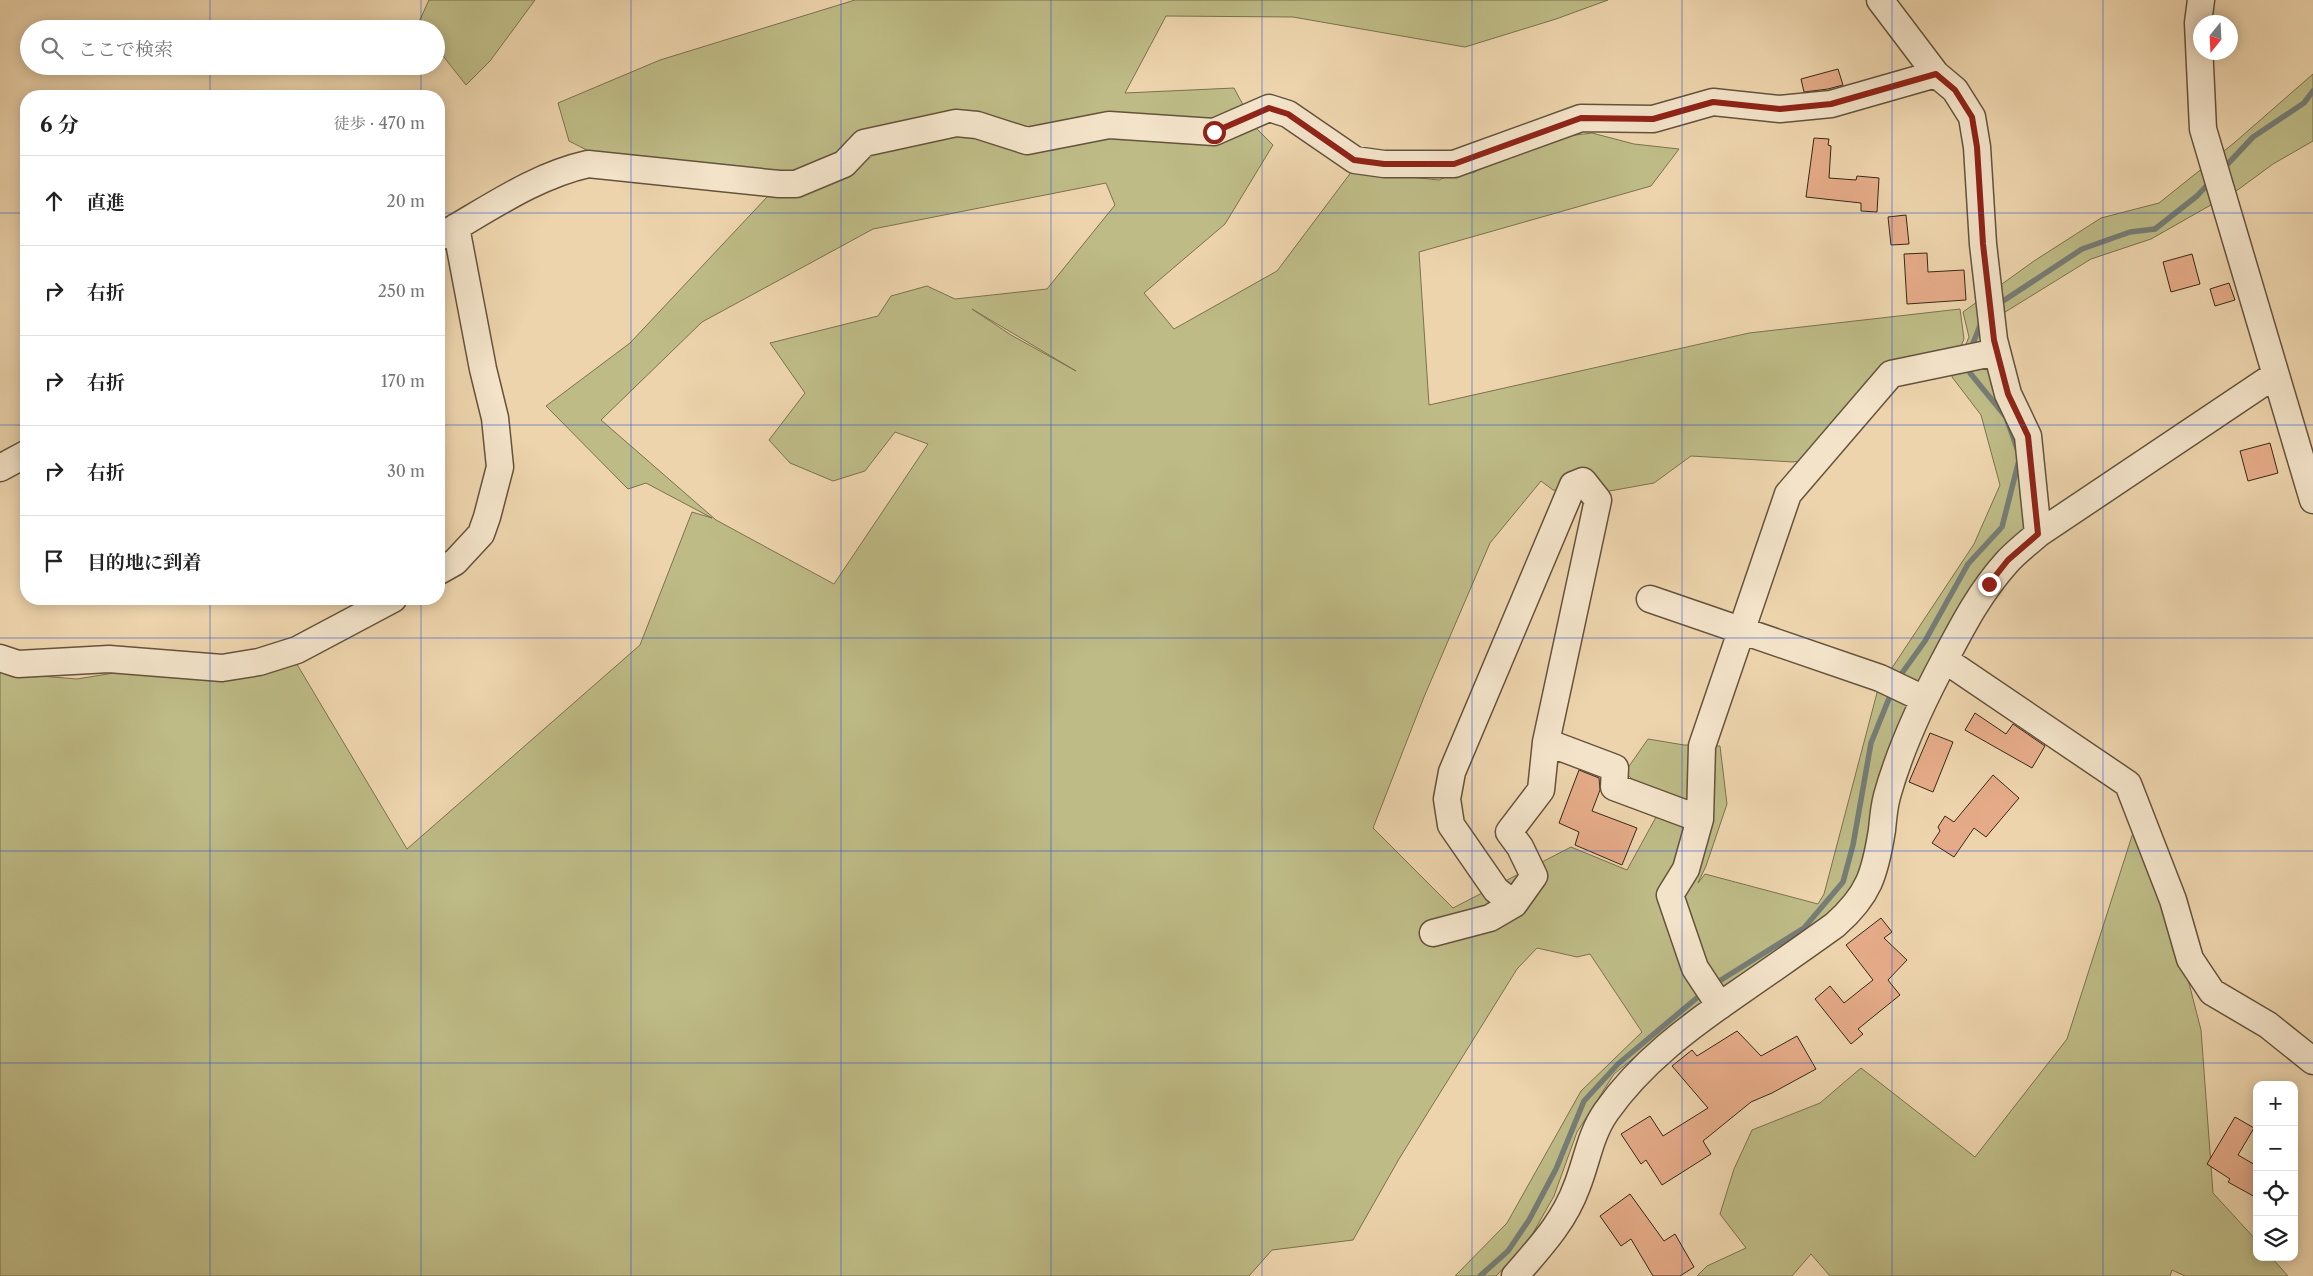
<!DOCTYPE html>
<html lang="ja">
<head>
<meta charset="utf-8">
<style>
  :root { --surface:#fff; --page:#f6f6f6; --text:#222; --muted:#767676; --line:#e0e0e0 }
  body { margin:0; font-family:"Libre Caslon Text","Noto Serif JP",serif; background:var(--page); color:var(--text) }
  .controls { position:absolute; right:15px; bottom:15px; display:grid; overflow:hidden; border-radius:10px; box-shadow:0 2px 12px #0003 }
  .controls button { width:45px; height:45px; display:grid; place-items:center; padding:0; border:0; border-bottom:1px solid var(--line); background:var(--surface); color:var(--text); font:25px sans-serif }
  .compass { position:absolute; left:2193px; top:15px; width:45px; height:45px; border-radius:50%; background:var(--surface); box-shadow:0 2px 12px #0003; rotate:198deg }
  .stop { position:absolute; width:15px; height:15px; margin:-11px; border:4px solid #8f2418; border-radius:50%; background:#fff }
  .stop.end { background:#8f2418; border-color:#fff; box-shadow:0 1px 5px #0008 }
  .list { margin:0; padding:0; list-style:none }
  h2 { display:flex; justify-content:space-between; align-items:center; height:65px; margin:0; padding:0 20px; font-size:21px }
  h2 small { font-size:16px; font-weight:400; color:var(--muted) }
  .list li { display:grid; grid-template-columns:32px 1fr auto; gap:15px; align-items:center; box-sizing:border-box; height:90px; padding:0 20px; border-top:1px solid var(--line) }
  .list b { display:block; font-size:19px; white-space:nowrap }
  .list em { font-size:16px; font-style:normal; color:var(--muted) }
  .icon { flex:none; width:28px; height:28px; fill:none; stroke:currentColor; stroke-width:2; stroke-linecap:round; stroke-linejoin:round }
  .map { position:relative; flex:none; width:2313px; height:1276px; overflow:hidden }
  .search { position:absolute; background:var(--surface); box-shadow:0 2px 12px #0003; left:20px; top:20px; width:425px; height:55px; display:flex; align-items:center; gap:12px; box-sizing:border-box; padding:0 18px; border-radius:28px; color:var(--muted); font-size:19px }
  .panel { position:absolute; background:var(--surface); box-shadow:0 2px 12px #0003; left:20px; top:90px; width:425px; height:515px; border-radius:20px }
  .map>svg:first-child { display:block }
  .green { fill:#bebb86; stroke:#7b724e; fill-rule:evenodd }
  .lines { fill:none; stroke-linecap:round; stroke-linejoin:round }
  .stream { stroke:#767d76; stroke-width:5.5 }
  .building { fill:#e5ab88; stroke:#382817 }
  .minor-casing { stroke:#65533c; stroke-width:29 }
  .minor { stroke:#f3e3c9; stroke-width:26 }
  .route { stroke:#8f2418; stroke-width:6 }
  .grid { fill:none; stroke:#1d4ed8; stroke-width:1; stroke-opacity:0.55 }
</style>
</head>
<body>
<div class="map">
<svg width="2313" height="1276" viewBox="0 0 2313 1276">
  <rect width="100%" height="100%" fill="#edd4ac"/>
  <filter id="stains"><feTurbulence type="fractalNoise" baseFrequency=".004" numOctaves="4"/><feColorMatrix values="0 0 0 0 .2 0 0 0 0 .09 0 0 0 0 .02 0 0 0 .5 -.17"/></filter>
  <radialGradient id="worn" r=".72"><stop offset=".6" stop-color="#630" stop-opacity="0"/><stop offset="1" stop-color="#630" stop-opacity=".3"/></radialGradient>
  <!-- green -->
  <path class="green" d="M 429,0 L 535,0 L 490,61 L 466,85 L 436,47 L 436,29 L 422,29 L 418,24 Z
    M 855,0 L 1608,0 L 1556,19 L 1465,47 L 1293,17 L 1166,16 L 1125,93 L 1234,88 L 1255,127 L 1273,145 L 1225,224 L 1144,293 L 1174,329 L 1277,271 L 1352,171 L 1439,180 L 1457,172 L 1473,173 L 1528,141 L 1592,133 L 1634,144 L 1679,149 L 1651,186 L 1419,252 L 1429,405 L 1749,333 L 1960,309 L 1964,339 L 1952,367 L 1895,379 L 1836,455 L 1793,462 L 1691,456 L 1654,483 L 1593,494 L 1553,490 L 1541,481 L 1490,543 L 1424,697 L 1373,828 L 1453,908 L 1571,847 L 1627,870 L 1661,808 L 1625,772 L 1648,739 L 1684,745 L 1720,746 L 1727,804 L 1706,866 L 1698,883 L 1705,874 L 1818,904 L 1824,894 L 1878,689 L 1974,544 L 2000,485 L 1981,415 L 1952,377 L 1969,337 L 1963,312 L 2034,261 L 2101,218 L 2159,203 L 2234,143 L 2313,74 L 2313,141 L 2273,164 L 2239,189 L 2151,239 L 2091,259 L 2002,314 L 2024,441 L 2029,526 L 2004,549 L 1864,867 L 1849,905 L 1679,1021 L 1614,1074 L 1577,1132 L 1554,1196 L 1528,1242 L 1496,1276 L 1455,1276 L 1507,1223 L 1581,1091 L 1642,1032 L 1590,954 L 1577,957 L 1537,948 L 1517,969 L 1399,1159 L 1353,1240 L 1272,1250 L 1249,1276 L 0,1276 L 0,671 L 4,673 L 77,679 L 120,672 L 295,661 L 407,849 L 640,645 L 692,512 L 712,518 L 646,483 L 628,489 L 546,406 L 630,343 L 768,196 L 675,185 L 638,176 L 569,141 L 558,103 L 660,60 ZM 1106,183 L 1115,205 L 1047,289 L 955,299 L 927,286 L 891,296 L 878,316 L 770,343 L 805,393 L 769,440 L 790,463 L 833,481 L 865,471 L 895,432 L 928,444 L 834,584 L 716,520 L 601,420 L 702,322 L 873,229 ZM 972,309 L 1076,371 L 1011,335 Z
    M 2139,814 L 2159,866 L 2201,1030 L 2213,1193 L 2257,1241 L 2257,1257 L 2271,1257 L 2288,1276 L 2185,1276 L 2172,1270 L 2170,1276 L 1830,1276 L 1811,1254 L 1792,1276 L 1697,1276 L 1707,1266 L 1746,1248 L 1720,1214 L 1734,1169 L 1752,1130 L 1820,1103 L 1861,1068 L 1975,1157 L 2067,1039 Z"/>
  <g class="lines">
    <!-- stream -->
    <path class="stream" d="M 2222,170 L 2253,137 L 2304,103 L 2313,91
      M 1997,305 L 2082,249 L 2130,232 L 2155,229 L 2197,196 L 2210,182
      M 1970,351 L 1983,318
      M 1970,365 L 1970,373 L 2006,417 L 2018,451
      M 1897,680 L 1925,641 L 1968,564 L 2002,527 L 2019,460
      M 1713,985 L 1804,928 L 1843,882 L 1853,845 L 1871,743 L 1892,691
      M 1480,1276 L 1508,1251 L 1529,1220 L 1556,1169 L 1584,1101 L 1618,1064 L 1704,992"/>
  </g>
  <!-- building -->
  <path class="building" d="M 1838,69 L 1843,85 L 1828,89 L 1804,92 L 1801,79 Z
    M 1814,138 L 1829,139 L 1828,145 L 1831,146 L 1829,178 L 1856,180 L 1857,176 L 1879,178 L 1877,212 L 1861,211 L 1861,203 L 1806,197 Z
    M 1906,215 L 1909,244 L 1891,245 L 1888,217 Z
    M 1927,253 L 1928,272 L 1964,270 L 1966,300 L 1907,304 L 1904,254 Z
    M 2192,254 L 2200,284 L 2171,292 L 2163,262 Z
    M 2229,283 L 2235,300 L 2215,306 L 2210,289 Z
    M 2270,443 L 2278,473 L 2248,481 L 2240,451 Z
    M 1975,713 L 2006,734 L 2013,724 L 2045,746 L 2032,768 L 1965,730 Z
    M 1930,733 L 1953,742 L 1933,792 L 1909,782 Z
    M 1579,770 L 1599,778 L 1600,790 L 1592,811 L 1637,828 L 1622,865 L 1575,845 L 1579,832 L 1559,823 Z
    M 1993,775 L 2019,798 L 1986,837 L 1974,828 L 1954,857 L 1932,843 L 1940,831 L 1938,827 L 1945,816 L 1954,822 Z
    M 1881,918 L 1892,932 L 1884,938 L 1907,960 L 1888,980 L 1900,995 L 1858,1029 L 1863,1034 L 1851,1044 L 1815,999 L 1830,986 L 1844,1003 L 1873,980 L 1846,945 Z
    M 1737,1031 L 1761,1056 L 1797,1036 L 1816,1069 L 1772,1093 L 1751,1102 L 1703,1141 L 1711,1154 L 1662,1185 L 1646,1160 L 1641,1164 L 1621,1134 L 1650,1116 L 1663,1136 L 1708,1108 L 1672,1066 L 1692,1050 L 1697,1056 Z
    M 2235,1117 L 2254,1128 L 2238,1155 L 2257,1166 L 2257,1198 L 2228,1182 L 2230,1179 L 2207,1164 Z
    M 1630,1194 L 1664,1241 L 1675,1234 L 1694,1267 L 1680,1276 L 1653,1276 L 1631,1239 L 1621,1246 L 1600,1216 Z"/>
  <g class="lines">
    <defs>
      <path id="minor" d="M 1880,0 L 1936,74 L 1955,90 L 1972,117 L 1977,147 L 1983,244 L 1994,340 L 2008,394 L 2028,436 L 2038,534
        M 2201,0 L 2198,23 L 2203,129 L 2313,500
        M 439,237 C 487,210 534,176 588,164 L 779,184 L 796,184 L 844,164 L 864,143 L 956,123 L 977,125 L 1027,141 L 1109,125 L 1214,132 L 1269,108 L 1288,114 L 1355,160 L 1384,164 L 1454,164 L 1581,118 L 1653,119 L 1713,102 L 1780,109 L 1831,104 L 1936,74
        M 0,468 L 26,454
        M 439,571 L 455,562 L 481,534 L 487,517 L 500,467 L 495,418 L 483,369 L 456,227
        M 1650,599 L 1880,678 L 1924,699
        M 0,658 L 18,664 L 109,659 L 222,668 L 259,662 L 297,650 L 393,599
        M 1945,660 L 2128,784 L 2173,900 L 2190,959 L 2212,992 L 2268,1025 L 2313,1061
        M 1514,904 L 1496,890 L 1451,825 L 1447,799 L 1452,772 L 1573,485 L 1583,481 L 1598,500 L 1546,742
        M 1433,933 L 1490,918 L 1514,904 L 1534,876 L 1520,847 L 1509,832 L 1541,790 L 1546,742 L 1615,768 L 1614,787 L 1700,819
        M 1720,1006 L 1695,968 L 1670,895 L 1686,869 L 1700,819 L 1702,746 L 1788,494 L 1891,374 L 1997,352
        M 1515,1276 C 1540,1247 1564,1222 1577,1186 C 1587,1161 1590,1135 1606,1112 C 1641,1062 1689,1027 1738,993 C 1770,971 1803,948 1835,925 C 1869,895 1875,874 1882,830 C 1883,819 1884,807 1887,796 C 1900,749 1921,704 1944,661 C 1963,625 1980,592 2007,562 C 2016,552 2028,543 2038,534 L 2275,375"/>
    </defs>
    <!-- minor casing -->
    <use href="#minor" class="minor-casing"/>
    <!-- minor -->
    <use href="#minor" class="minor"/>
  </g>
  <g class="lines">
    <!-- route -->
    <path class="route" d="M 1214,132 L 1269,108 L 1288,114 L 1354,160 L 1384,164 L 1454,164 L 1581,118 L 1653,119 L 1713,102 L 1780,109 L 1831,104 L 1936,74 L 1955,90 L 1972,117 L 1977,147 L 1983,244 L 1994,340 L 2008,394 L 2028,436 L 2038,534 L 2008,560 L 1989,584"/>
  </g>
  <!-- grid -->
  <path class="grid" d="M 210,0 L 210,29M 421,0 L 421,29M 631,0 L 631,1276M 841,0 L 841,1276M 1051,0 L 1051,1276M 1262,0 L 1262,1276M 1472,0 L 1472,1276M 1682,0 L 1682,1276M 1892,0 L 1892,1276M 2103,0 L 2103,1276M 210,66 L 210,96M 421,66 L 421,96M 0,213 L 26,213M 439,213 L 2313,213M 0,425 L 26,425M 439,425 L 2313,425M 210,599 L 210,1276M 421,599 L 421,1276M 0,638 L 2313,638M 0,851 L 2313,851M 0,1063 L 2313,1063"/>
  <rect width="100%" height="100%" filter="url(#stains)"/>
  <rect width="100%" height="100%" fill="url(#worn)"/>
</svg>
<div class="controls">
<button>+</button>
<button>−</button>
<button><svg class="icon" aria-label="locate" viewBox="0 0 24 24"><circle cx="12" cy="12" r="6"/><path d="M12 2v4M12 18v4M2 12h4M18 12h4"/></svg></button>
<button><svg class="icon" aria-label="layers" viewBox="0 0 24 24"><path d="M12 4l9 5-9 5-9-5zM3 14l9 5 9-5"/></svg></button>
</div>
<svg class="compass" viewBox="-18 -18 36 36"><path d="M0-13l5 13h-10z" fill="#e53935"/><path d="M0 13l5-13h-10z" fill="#767676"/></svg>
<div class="stop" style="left:1214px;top:132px"></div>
<div class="stop end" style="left:1989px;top:584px"></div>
<div class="search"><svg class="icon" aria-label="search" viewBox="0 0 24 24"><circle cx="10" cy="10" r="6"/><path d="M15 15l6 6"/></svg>ここで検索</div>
<section class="panel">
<h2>6 分<small>徒歩 · 470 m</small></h2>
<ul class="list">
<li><svg class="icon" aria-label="ahead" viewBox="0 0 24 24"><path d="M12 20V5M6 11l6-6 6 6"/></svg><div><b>直進</b></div><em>20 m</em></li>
<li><svg class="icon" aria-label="right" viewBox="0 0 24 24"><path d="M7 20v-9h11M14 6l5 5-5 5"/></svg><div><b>右折</b></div><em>250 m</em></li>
<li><svg class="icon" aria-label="right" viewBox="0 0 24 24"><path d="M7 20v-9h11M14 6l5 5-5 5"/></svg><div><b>右折</b></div><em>170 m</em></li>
<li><svg class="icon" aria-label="right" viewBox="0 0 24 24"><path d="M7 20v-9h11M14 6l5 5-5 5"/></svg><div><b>右折</b></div><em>30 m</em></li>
<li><svg class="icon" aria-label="arrive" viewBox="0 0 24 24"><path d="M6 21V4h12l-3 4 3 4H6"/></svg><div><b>目的地に到着</b></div></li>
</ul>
</section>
</div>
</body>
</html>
